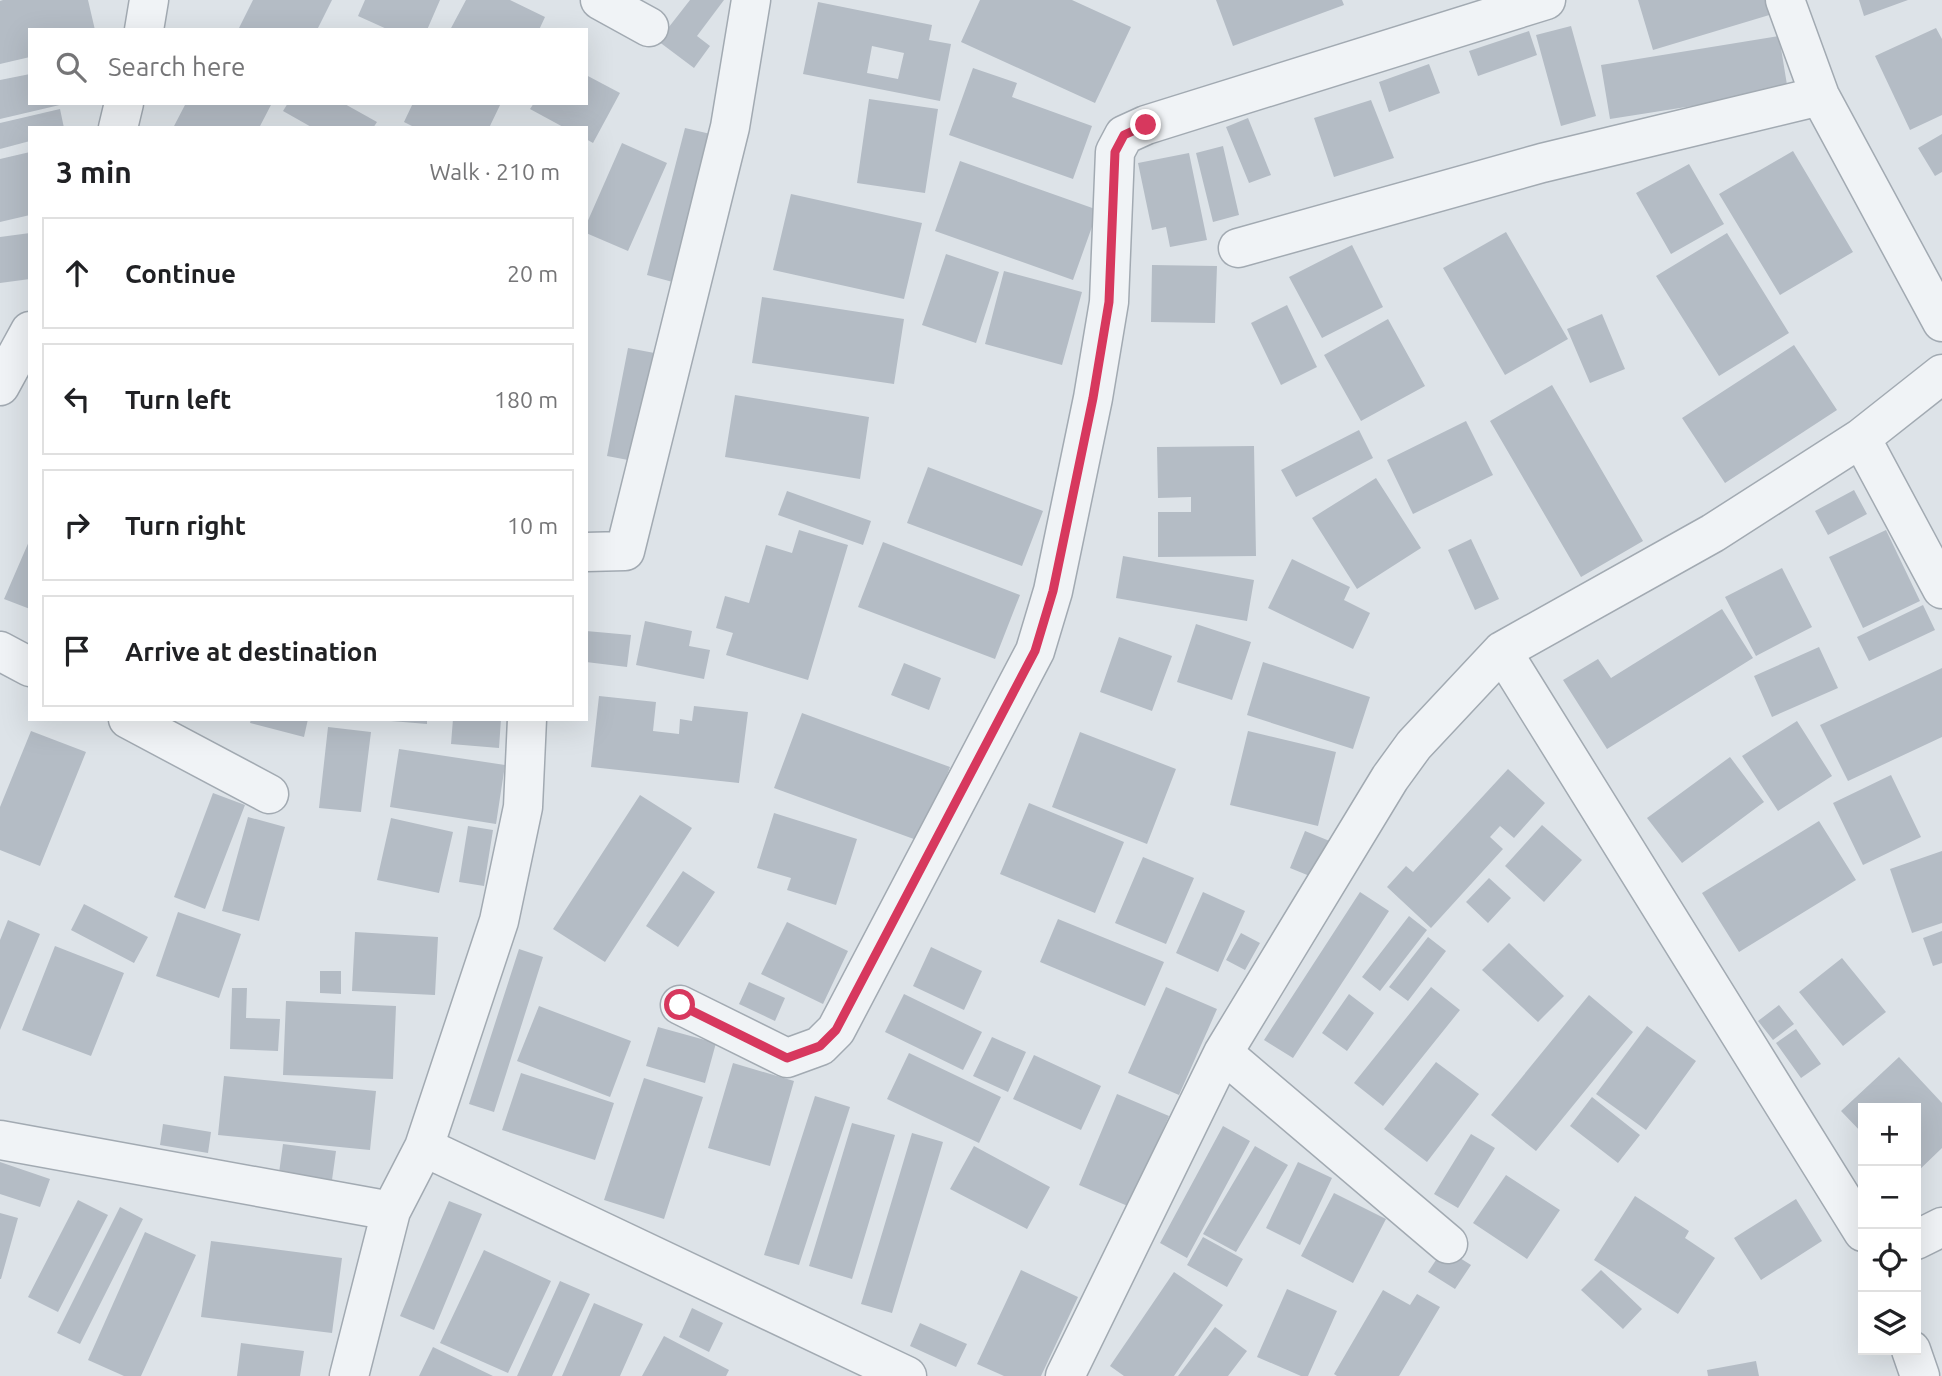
<!DOCTYPE html>
<html lang="en">
<head>
<meta charset="utf-8">
<style>
  :root { --surface:#fff; --page:#f6f6f6; --text:#202124; --muted:#757577; --line:#e0e0e0 }
  body { margin:0; font-family:Ubuntu,sans-serif; background:var(--page); color:var(--text) }
  .controls { position:absolute; right:21px; bottom:21px; display:grid; overflow:hidden; border-radius:0px; box-shadow:0 7px 28px #0002 }
  .controls button { width:63px; height:63px; display:grid; place-items:center; padding:0; border:0; border-bottom:2px solid var(--line); background:var(--surface); color:var(--text); font:35px sans-serif }
  .stop { position:absolute; width:21px; height:21px; margin:-16px; border:5px solid #d7385e; border-radius:50%; background:#fff }
  .stop.end { background:#d7385e; border-color:#fff; box-shadow:0 2px 7px #0008 }
  .list { margin:0; padding:0; list-style:none }
  h2 { display:flex; justify-content:space-between; align-items:center; height:91px; margin:0; padding:0 28px; font-size:30px }
  h2 small { font-size:23px; font-weight:400; color:var(--muted) }
  .list li { display:grid; grid-template-columns:46px 1fr auto; gap:21px; align-items:center; box-sizing:border-box; height:112px; margin:0 14px 14px; padding:0 14px; border:2px solid var(--line); border-radius:0px }
  .list b { display:block; font-size:26px; white-space:nowrap }
  .list em { font-size:23px; font-style:normal; color:var(--muted) }
  .icon { flex:none; width:38px; height:38px; fill:none; stroke:currentColor; stroke-width:2; stroke-linecap:round; stroke-linejoin:round }
  .map { position:relative; flex:none; width:1942px; height:1376px; overflow:hidden }
  .search { position:absolute; background:var(--surface); box-shadow:0 7px 28px #0002; left:28px; top:28px; width:560px; height:77px; display:flex; align-items:center; gap:18px; box-sizing:border-box; padding:0 24px; border-radius:0px; color:var(--muted); font-size:26px }
  .panel { position:absolute; background:var(--surface); box-shadow:0 7px 28px #0002; left:28px; top:126px; width:560px; height:595px; border-radius:0px }
  .map>svg:first-child { display:block }
  .building { fill:#b4bcc5; fill-rule:evenodd }
  .lines { fill:none; stroke-linecap:round; stroke-linejoin:round }
  .street-casing { stroke:#a2aab2; stroke-width:41 }
  .street { stroke:#f0f3f6; stroke-width:38 }
  .route { stroke:#d7385e; stroke-width:9 }
</style>
</head>
<body>
<div class="map">
<svg width="1942" height="1376" viewBox="0 0 1942 1376">
  <rect width="100%" height="100%" fill="#dde3e8"/>
  <!-- building -->
  <path class="building" d="M 3,0 L 88,0 L 95,30 L 30,30 L 30,57 L 0,64 L 0,1 Z
    M 253,0 L 332,0 L 317,30 L 238,30 Z
    M 365,0 L 440,0 L 427,30 L 389,30 L 358,16 Z
    M 466,0 L 510,0 L 545,17 L 539,30 L 450,30 Z
    M 690,0 L 724,0 L 697,36 L 710,46 L 694,68 L 658,41 Z
    M 980,0 L 1072,0 L 1131,27 L 1095,103 L 961,42 Z
    M 1216,0 L 1342,0 L 1344,5 L 1233,46 Z
    M 1638,0 L 1772,0 L 1776,13 L 1653,50 Z
    M 1859,0 L 1908,0 L 1864,16 Z
    M 818,2 L 932,25 L 929,40 L 951,44 L 940,101 L 803,74 ZM 872,46 L 904,53 L 898,79 L 867,73 Z
    M 1571,26 L 1596,116 L 1561,126 L 1536,35 Z
    M 1936,28 L 1942,39 L 1942,115 L 1910,130 L 1875,56 Z
    M 1529,31 L 1537,55 L 1478,76 L 1469,51 Z
    M 1779,36 L 1788,91 L 1610,119 L 1601,65 Z
    M 1429,64 L 1440,93 L 1389,112 L 1379,82 Z
    M 973,68 L 1017,83 L 1012,97 L 1092,126 L 1073,179 L 949,135 Z
    M 30,74 L 30,103 L 64,104 L 0,119 L 0,80 Z
    M 586,75 L 620,93 L 593,143 L 586,139 L 586,128 L 565,128 L 530,109 L 534,103 L 586,103 Z
    M 869,99 L 938,109 L 925,193 L 857,183 Z
    M 1371,100 L 1394,158 L 1334,177 L 1314,118 Z
    M 186,103 L 272,103 L 259,128 L 173,128 Z
    M 288,103 L 343,103 L 377,122 L 373,128 L 313,128 L 283,111 Z
    M 413,103 L 501,103 L 489,128 L 416,128 L 404,122 Z
    M 60,109 L 64,128 L 30,128 L 30,141 L 0,149 L 0,123 Z
    M 1248,118 L 1271,175 L 1249,183 L 1226,127 Z
    M 685,128 L 719,136 L 680,284 L 647,275 Z
    M 1942,134 L 1942,172 L 1935,176 L 1918,148 Z
    M 622,143 L 667,163 L 628,251 L 586,233 L 586,225 Z
    M 1223,146 L 1239,215 L 1213,222 L 1196,153 Z
    M 1793,151 L 1853,252 L 1780,295 L 1719,194 Z
    M 30,152 L 30,215 L 0,222 L 0,159 Z
    M 1189,153 L 1207,240 L 1170,247 L 1166,227 L 1152,230 L 1138,163 Z
    M 960,161 L 1098,210 L 1073,280 L 935,231 Z
    M 1689,164 L 1724,224 L 1671,254 L 1636,193 Z
    M 791,194 L 922,223 L 904,299 L 773,270 Z
    M 1506,232 L 1568,339 L 1505,375 L 1443,268 Z
    M 30,233 L 30,279 L 0,283 L 0,237 Z
    M 1727,233 L 1789,333 L 1719,376 L 1656,276 Z
    M 1352,245 L 1383,307 L 1322,338 L 1289,277 Z
    M 946,254 L 999,272 L 976,343 L 922,325 Z
    M 1152,265 L 1217,266 L 1215,323 L 1151,322 Z
    M 1004,271 L 1082,292 L 1062,365 L 985,344 Z
    M 762,297 L 904,319 L 894,384 L 752,363 Z
    M 1287,305 L 1317,367 L 1281,385 L 1251,323 Z
    M 1602,314 L 1625,369 L 1590,383 L 1567,329 Z
    M 1388,319 L 1425,386 L 1361,421 L 1324,355 Z
    M 1794,345 L 1837,410 L 1725,483 L 1682,418 Z
    M 628,348 L 665,355 L 644,463 L 607,456 Z
    M 1552,385 L 1643,541 L 1581,577 L 1490,421 Z
    M 735,395 L 869,417 L 860,479 L 725,457 Z
    M 1466,421 L 1493,475 L 1413,514 L 1387,460 Z
    M 1359,430 L 1373,458 L 1296,497 L 1281,470 Z
    M 1254,446 L 1256,556 L 1158,557 L 1158,512 L 1191,512 L 1191,497 L 1158,498 L 1157,447 Z
    M 928,467 L 1043,511 L 1022,566 L 907,523 Z
    M 1376,478 L 1421,548 L 1357,589 L 1312,518 Z
    M 1854,490 L 1867,514 L 1828,535 L 1815,511 Z
    M 787,491 L 871,521 L 863,545 L 778,515 Z
    M 799,530 L 848,545 L 808,680 L 726,655 L 733,633 L 716,628 L 725,596 L 749,603 L 766,545 L 792,553 Z
    M 1886,530 L 1920,601 L 1863,628 L 1829,557 Z
    M 30,539 L 30,609 L 4,599 Z
    M 1471,539 L 1499,599 L 1475,610 L 1448,550 Z
    M 883,542 L 1020,595 L 995,659 L 858,607 Z
    M 1123,556 L 1254,580 L 1247,621 L 1116,598 Z
    M 1292,559 L 1350,587 L 1344,600 L 1370,613 L 1353,649 L 1268,608 Z
    M 1782,568 L 1812,627 L 1756,656 L 1725,597 Z
    M 1923,605 L 1935,630 L 1869,661 L 1857,637 Z
    M 1722,609 L 1753,658 L 1607,749 L 1563,680 L 1598,659 L 1611,678 Z
    M 645,621 L 692,631 L 689,646 L 710,650 L 704,679 L 636,665 Z
    M 1196,624 L 1251,642 L 1232,700 L 1177,682 Z
    M 586,631 L 631,635 L 627,667 L 586,662 Z
    M 1119,637 L 1172,656 L 1152,711 L 1100,692 Z
    M 1819,647 L 1838,688 L 1772,717 L 1754,676 Z
    M 1263,662 L 1370,697 L 1353,749 L 1247,715 Z
    M 904,663 L 941,678 L 929,710 L 891,695 Z
    M 1942,668 L 1942,737 L 1848,781 L 1820,725 Z
    M 599,696 L 656,702 L 653,731 L 679,734 L 680,719 L 692,721 L 694,706 L 748,712 L 739,783 L 591,767 Z
    M 802,713 L 950,767 L 922,842 L 774,788 Z
    M 251,719 L 308,719 L 304,737 L 250,723 Z
    M 367,719 L 427,719 L 427,724 Z
    M 453,719 L 501,719 L 499,748 L 451,744 Z
    M 1797,721 L 1832,776 L 1778,811 L 1742,756 Z
    M 328,727 L 371,732 L 361,812 L 319,808 Z
    M 31,731 L 86,752 L 40,866 L 0,850 L 0,807 Z
    M 1248,731 L 1336,752 L 1318,826 L 1230,805 Z
    M 1080,732 L 1176,769 L 1147,844 L 1052,807 Z
    M 399,749 L 505,765 L 496,824 L 390,807 Z
    M 1730,757 L 1764,802 L 1682,863 L 1647,818 Z
    M 1508,769 L 1545,803 L 1514,838 L 1500,826 L 1490,837 L 1503,849 L 1431,928 L 1387,887 L 1406,866 L 1413,872 Z
    M 1891,775 L 1921,837 L 1863,865 L 1833,803 Z
    M 213,793 L 245,805 L 205,909 L 174,897 Z
    M 640,795 L 692,828 L 605,962 L 553,929 Z
    M 1029,803 L 1124,842 L 1095,913 L 1000,874 Z
    M 774,813 L 857,839 L 836,905 L 787,890 L 791,878 L 757,868 Z
    M 248,817 L 285,827 L 259,921 L 222,911 Z
    M 391,818 L 453,832 L 439,893 L 377,880 Z
    M 1819,821 L 1856,880 L 1739,952 L 1702,893 Z
    M 1542,825 L 1582,860 L 1544,902 L 1505,866 Z
    M 468,826 L 493,830 L 484,886 L 459,882 Z
    M 1305,831 L 1337,844 L 1322,881 L 1290,868 Z
    M 1942,851 L 1942,923 L 1912,933 L 1890,869 Z
    M 1143,857 L 1194,878 L 1166,944 L 1115,923 Z
    M 683,871 L 715,892 L 678,947 L 646,926 Z
    M 1489,878 L 1511,898 L 1488,923 L 1466,902 Z
    M 1203,892 L 1245,911 L 1218,972 L 1176,953 Z
    M 1360,892 L 1389,911 L 1293,1058 L 1264,1040 Z
    M 84,904 L 148,937 L 134,963 L 71,930 Z
    M 178,912 L 241,934 L 219,998 L 156,976 Z
    M 1409,916 L 1427,930 L 1380,991 L 1362,977 Z
    M 1058,919 L 1164,962 L 1145,1006 L 1040,962 Z
    M 8,920 L 40,934 L 0,1030 L 0,940 Z
    M 787,922 L 848,951 L 823,1004 L 761,974 Z
    M 1942,931 L 1942,963 L 1933,966 L 1923,938 Z
    M 355,932 L 438,937 L 435,995 L 352,991 Z
    M 1241,933 L 1260,943 L 1245,970 L 1226,960 Z
    M 1428,937 L 1446,951 L 1408,1001 L 1389,987 Z
    M 1509,943 L 1564,996 L 1538,1022 L 1482,970 Z
    M 55,946 L 124,973 L 91,1056 L 22,1030 Z
    M 931,947 L 982,971 L 964,1010 L 913,986 Z
    M 519,949 L 543,957 L 494,1112 L 469,1104 Z
    M 1842,958 L 1886,1012 L 1843,1046 L 1799,992 Z
    M 320,971 L 341,971 L 341,994 L 320,993 Z
    M 749,982 L 785,998 L 775,1021 L 739,1004 Z
    M 1166,987 L 1217,1009 L 1179,1095 L 1128,1073 Z
    M 1431,987 L 1460,1010 L 1383,1106 L 1354,1083 Z
    M 232,988 L 247,988 L 246,1018 L 280,1019 L 278,1051 L 230,1049 Z
    M 904,994 L 982,1032 L 963,1070 L 885,1032 Z
    M 1349,994 L 1374,1013 L 1347,1051 L 1322,1033 Z
    M 1589,995 L 1633,1032 L 1536,1151 L 1491,1115 Z
    M 286,1001 L 396,1006 L 393,1079 L 283,1075 Z
    M 1779,1005 L 1794,1024 L 1773,1040 L 1758,1021 Z
    M 539,1006 L 631,1041 L 610,1097 L 517,1061 Z
    M 1647,1026 L 1696,1061 L 1646,1130 L 1596,1094 Z
    M 658,1027 L 716,1043 L 705,1083 L 646,1066 Z
    M 1796,1029 L 1821,1064 L 1801,1078 L 1776,1043 Z
    M 992,1037 L 1026,1052 L 1008,1092 L 973,1076 Z
    M 909,1053 L 1001,1097 L 979,1143 L 887,1099 Z
    M 1034,1055 L 1101,1086 L 1081,1130 L 1013,1099 Z
    M 1899,1057 L 1942,1103 L 1942,1148 L 1916,1173 L 1916,1108 L 1863,1108 L 1863,1134 L 1841,1111 Z
    M 1436,1062 L 1479,1094 L 1427,1162 L 1384,1129 Z
    M 733,1063 L 794,1081 L 770,1166 L 708,1148 Z
    M 521,1073 L 614,1103 L 595,1160 L 502,1130 Z
    M 224,1076 L 376,1091 L 370,1150 L 218,1135 Z
    M 644,1078 L 703,1097 L 664,1219 L 604,1200 Z
    M 1117,1094 L 1169,1116 L 1130,1207 L 1079,1185 Z
    M 815,1096 L 850,1107 L 799,1265 L 764,1255 Z
    M 1592,1097 L 1640,1135 L 1618,1163 L 1570,1126 Z
    M 852,1123 L 895,1135 L 852,1279 L 809,1266 Z
    M 163,1124 L 211,1132 L 208,1153 L 160,1145 Z
    M 1223,1126 L 1250,1141 L 1187,1258 L 1160,1243 Z
    M 912,1133 L 943,1142 L 892,1313 L 861,1304 Z
    M 1471,1134 L 1495,1148 L 1458,1208 L 1434,1194 Z
    M 283,1144 L 336,1151 L 332,1180 L 279,1173 Z
    M 974,1146 L 1050,1187 L 1027,1229 L 950,1189 Z
    M 1255,1146 L 1288,1165 L 1236,1252 L 1203,1234 Z
    M 0,1162 L 50,1179 L 40,1207 L 0,1194 Z
    M 1298,1162 L 1332,1178 L 1300,1245 L 1266,1228 Z
    M 1506,1175 L 1560,1210 L 1527,1259 L 1473,1223 Z
    M 1334,1193 L 1386,1219 L 1353,1283 L 1301,1256 Z
    M 1635,1196 L 1689,1231 L 1685,1238 L 1715,1258 L 1678,1314 L 1594,1260 Z
    M 1796,1199 L 1822,1241 L 1761,1280 L 1734,1238 Z
    M 78,1200 L 108,1215 L 58,1312 L 28,1297 Z
    M 449,1201 L 482,1214 L 434,1330 L 400,1316 Z
    M 120,1207 L 143,1219 L 80,1344 L 57,1333 Z
    M 0,1213 L 18,1218 L 1,1279 L 0,1279 Z
    M 145,1232 L 196,1255 L 141,1376 L 124,1376 L 88,1360 Z
    M 1203,1237 L 1243,1259 L 1227,1287 L 1187,1265 Z
    M 211,1241 L 342,1258 L 332,1333 L 201,1317 Z
    M 1444,1248 L 1471,1265 L 1455,1289 L 1428,1272 Z
    M 484,1250 L 551,1281 L 508,1373 L 440,1343 Z
    M 1021,1270 L 1078,1297 L 1041,1376 L 1004,1376 L 977,1364 Z
    M 1601,1270 L 1642,1309 L 1623,1329 L 1581,1290 Z
    M 1174,1272 L 1223,1305 L 1174,1376 L 1124,1376 L 1110,1366 Z
    M 560,1281 L 590,1294 L 552,1376 L 517,1376 Z
    M 1287,1289 L 1337,1311 L 1308,1376 L 1301,1376 L 1257,1357 Z
    M 1383,1290 L 1410,1305 L 1417,1294 L 1440,1307 L 1399,1376 L 1337,1376 L 1334,1374 Z
    M 594,1303 L 643,1324 L 620,1376 L 562,1376 Z
    M 692,1308 L 723,1323 L 709,1352 L 679,1337 Z
    M 920,1323 L 967,1344 L 956,1367 L 910,1346 Z
    M 1215,1327 L 1247,1351 L 1228,1376 L 1178,1376 Z
    M 664,1336 L 729,1370 L 726,1376 L 642,1376 Z
    M 241,1343 L 304,1351 L 300,1376 L 237,1376 Z
    M 433,1347 L 493,1376 L 419,1376 Z
    M 1756,1361 L 1759,1376 L 1708,1376 L 1707,1370 Z"/>
  <g class="lines">
    <defs>
      <path id="street" d="M 600,0 L 649,27
        M 1785,0 L 1820,96 L 1942,322
        M 144,30 L 149,0
        M 118,128 L 124,103
        M 1238,248 L 1542,163 L 1820,96
        M 0,386 L 30,331
        M 1861,438 L 1942,589
        M 586,552 L 625,551 L 730,127 L 751,0
        M 0,651 L 30,667
        M 1502,651 L 1863,1232
        M 128,719 L 269,794
        M 680,1005 L 787,1058 L 820,1046 L 836,1030 L 1035,651 L 1053,591 L 1093,398 L 1109,302 L 1115,152 L 1124,135 L 1146,125 L 1546,0
        M 1223,1053 L 1448,1244
        M 0,1140 L 391,1211
        M 424,1147 L 907,1376
        M 1916,1240 L 1942,1227
        M 1911,1350 L 1920,1376
        M 349,1376 L 391,1211 L 424,1147 L 499,921 L 523,807 L 527,719
        M 1065,1376 L 1223,1053 L 1390,778 L 1414,745 L 1502,651 L 1713,533 L 1861,438 L 1942,374"/>
    </defs>
    <!-- street casing -->
    <use href="#street" class="street-casing"/>
    <!-- street -->
    <use href="#street" class="street"/>
  </g>
  <g class="lines">
    <!-- route -->
    <path class="route" d="M 680,1005 L 787,1058 L 820,1046 L 836,1030 L 1035,651 L 1053,591 L 1093,398 L 1109,302 L 1115,152 L 1124,135 L 1146,125"/>
  </g>
</svg>
<div class="controls">
<button>+</button>
<button>−</button>
<button><svg class="icon" aria-label="locate" viewBox="0 0 24 24"><circle cx="12" cy="12" r="6"/><path d="M12 2v4M12 18v4M2 12h4M18 12h4"/></svg></button>
<button><svg class="icon" aria-label="layers" viewBox="0 0 24 24"><path d="M12 4l9 5-9 5-9-5zM3 14l9 5 9-5"/></svg></button>
</div>
<div class="stop" style="left:680px;top:1005px"></div>
<div class="stop end" style="left:1146px;top:125px"></div>
<div class="search"><svg class="icon" aria-label="search" viewBox="0 0 24 24"><circle cx="10" cy="10" r="6"/><path d="M15 15l6 6"/></svg>Search here</div>
<section class="panel">
<h2>3 min<small>Walk · 210 m</small></h2>
<ul class="list">
<li><svg class="icon" aria-label="ahead" viewBox="0 0 24 24"><path d="M12 20V5M6 11l6-6 6 6"/></svg><div><b>Continue</b></div><em>20 m</em></li>
<li><svg class="icon" aria-label="left" viewBox="0 0 24 24"><path d="M17 20v-9H6M10 6l-5 5 5 5"/></svg><div><b>Turn left</b></div><em>180 m</em></li>
<li><svg class="icon" aria-label="right" viewBox="0 0 24 24"><path d="M7 20v-9h11M14 6l5 5-5 5"/></svg><div><b>Turn right</b></div><em>10 m</em></li>
<li><svg class="icon" aria-label="arrive" viewBox="0 0 24 24"><path d="M6 21V4h12l-3 4 3 4H6"/></svg><div><b>Arrive at destination</b></div></li>
</ul>
</section>
</div>
</body>
</html>
